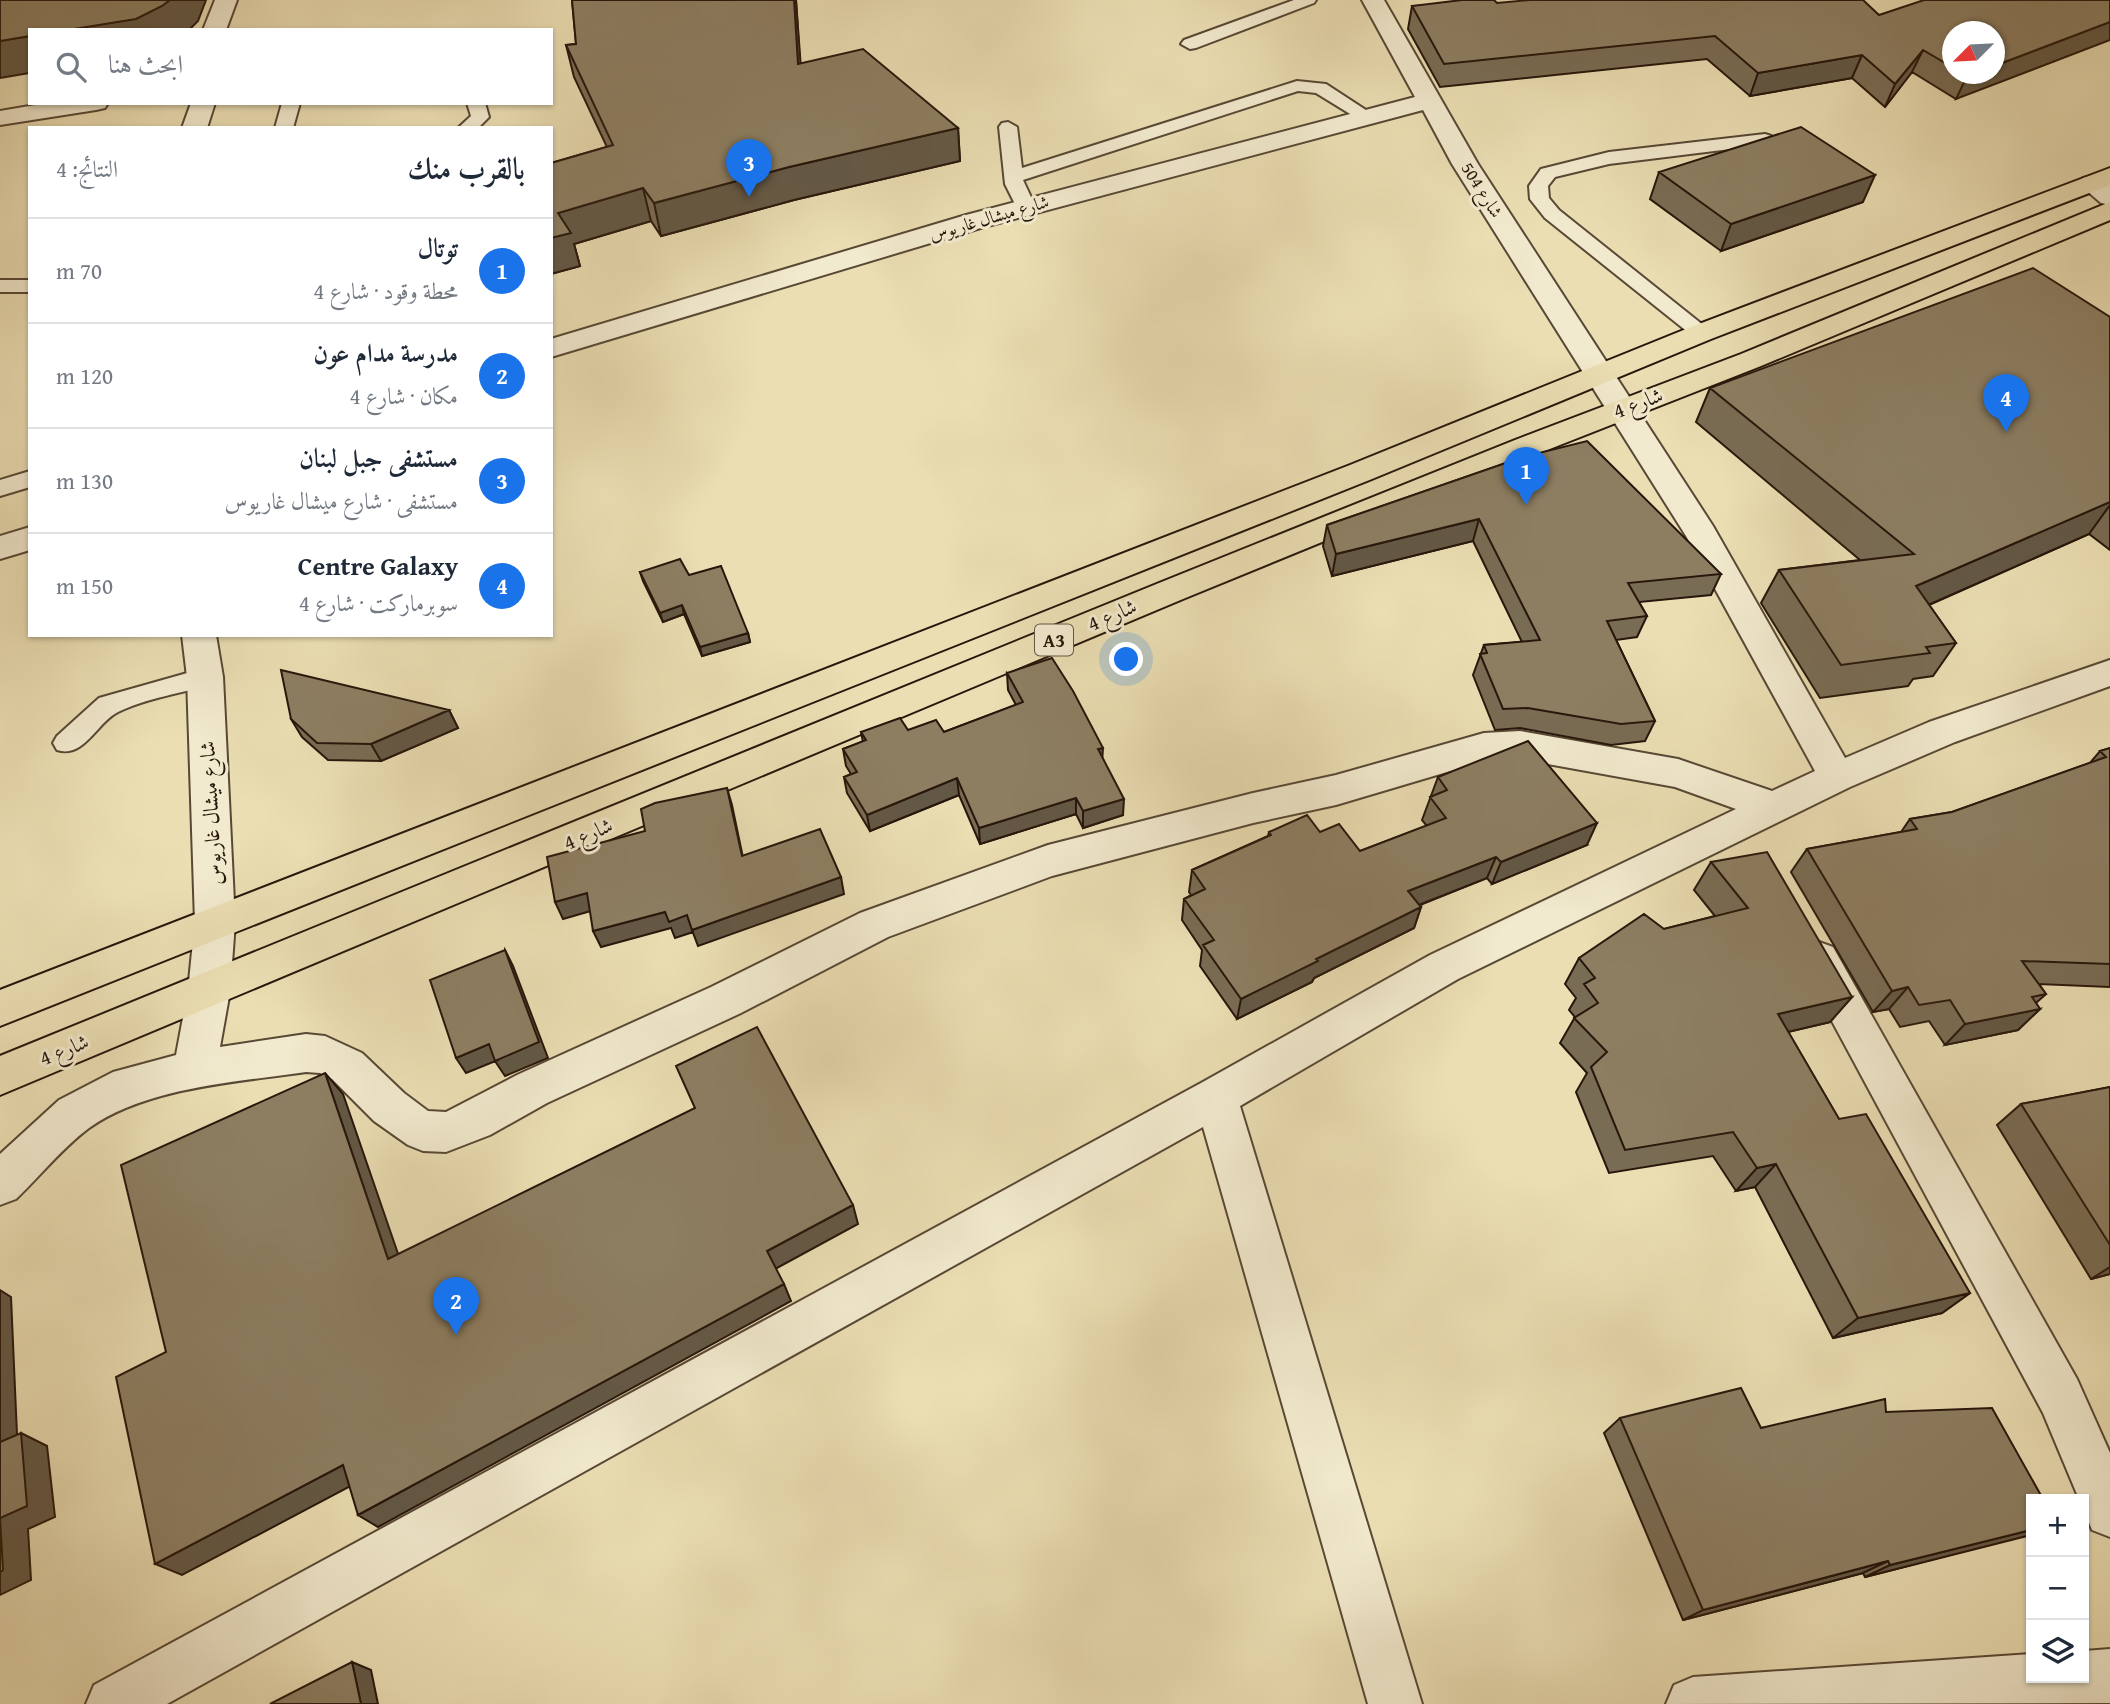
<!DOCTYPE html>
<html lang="ar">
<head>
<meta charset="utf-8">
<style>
  :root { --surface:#fff; --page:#f2f2f3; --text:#1f2937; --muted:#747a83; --line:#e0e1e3; --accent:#1a73e8 }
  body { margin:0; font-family:"Gentium Book Plus",Amiri,serif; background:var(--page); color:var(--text); direction:rtl }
  .controls { position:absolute; right:21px; bottom:21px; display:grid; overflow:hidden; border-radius:0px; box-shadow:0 2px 5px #0004 }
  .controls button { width:63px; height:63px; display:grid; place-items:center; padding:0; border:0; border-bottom:2px solid var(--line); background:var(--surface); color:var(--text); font:35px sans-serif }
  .compass { position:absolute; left:1942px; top:21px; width:63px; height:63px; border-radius:50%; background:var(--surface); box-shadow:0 2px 5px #0004; rotate:246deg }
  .you { position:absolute; left:1127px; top:660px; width:24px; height:24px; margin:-18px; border:5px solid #fff; border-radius:50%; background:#1a73e8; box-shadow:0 0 0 10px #1a73e833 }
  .badge { display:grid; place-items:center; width:46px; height:46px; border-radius:50%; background:var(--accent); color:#fff; font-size:23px; font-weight:700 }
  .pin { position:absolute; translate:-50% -58px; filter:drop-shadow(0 2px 4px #0008) }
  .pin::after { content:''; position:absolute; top:37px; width:24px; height:21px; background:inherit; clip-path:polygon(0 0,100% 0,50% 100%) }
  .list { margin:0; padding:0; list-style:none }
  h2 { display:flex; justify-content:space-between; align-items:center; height:91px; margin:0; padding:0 28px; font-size:30px }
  h2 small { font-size:23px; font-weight:400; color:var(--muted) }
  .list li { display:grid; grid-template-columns:46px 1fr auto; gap:21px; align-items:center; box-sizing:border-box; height:105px; padding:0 28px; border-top:2px solid var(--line) }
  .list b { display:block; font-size:26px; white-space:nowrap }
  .list p { margin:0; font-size:23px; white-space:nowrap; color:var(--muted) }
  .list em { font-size:23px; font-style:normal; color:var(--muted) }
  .icon { flex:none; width:38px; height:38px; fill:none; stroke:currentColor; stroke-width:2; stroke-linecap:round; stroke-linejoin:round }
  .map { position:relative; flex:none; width:2110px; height:1704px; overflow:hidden; direction:ltr }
  .search { position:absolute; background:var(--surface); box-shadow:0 2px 5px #0004; left:28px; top:28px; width:525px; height:77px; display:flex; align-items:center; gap:18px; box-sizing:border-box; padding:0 24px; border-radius:0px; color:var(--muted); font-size:26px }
  .panel { position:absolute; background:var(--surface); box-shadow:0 2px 5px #0004; left:28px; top:126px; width:525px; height:511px; border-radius:0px; direction:rtl }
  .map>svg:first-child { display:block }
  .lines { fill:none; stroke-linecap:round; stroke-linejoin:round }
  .lane-casing { stroke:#584835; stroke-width:4 }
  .street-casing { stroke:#584835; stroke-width:4 }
  .highway-casing { stroke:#27160b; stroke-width:4 }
  .lane { fill:#f2eace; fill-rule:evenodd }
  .street { fill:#f2eace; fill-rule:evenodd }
  .highway { fill:#ebdeb3; fill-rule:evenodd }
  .wall { fill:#796c54; stroke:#27160b; stroke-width:2; fill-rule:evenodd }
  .shaded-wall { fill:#635845; stroke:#27160b; stroke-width:2 }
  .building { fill:#8d7e62; stroke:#27160b; stroke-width:2 }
  .labels { text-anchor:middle; stroke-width:6; stroke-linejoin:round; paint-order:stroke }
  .far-street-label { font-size:18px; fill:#27160b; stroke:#f2eace }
  .shield { fill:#f2eace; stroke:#645646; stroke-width:2 }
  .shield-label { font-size:19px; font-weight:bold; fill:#27160b }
  .street-label { font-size:21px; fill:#27160b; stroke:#f2eace }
</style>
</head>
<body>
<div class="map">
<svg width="2110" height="1704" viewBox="0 0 2110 1704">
  <rect width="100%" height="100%" fill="#ebdeb3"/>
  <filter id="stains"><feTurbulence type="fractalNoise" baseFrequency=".00286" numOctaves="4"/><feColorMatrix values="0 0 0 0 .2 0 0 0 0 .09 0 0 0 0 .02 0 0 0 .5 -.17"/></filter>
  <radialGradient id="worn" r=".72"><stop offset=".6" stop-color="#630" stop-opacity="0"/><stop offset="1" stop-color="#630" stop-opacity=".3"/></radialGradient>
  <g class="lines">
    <defs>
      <path id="lane" d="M 1294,0 L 1316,0 L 1314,3 L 1196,48 L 1190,49 L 1181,44 L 1184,40 Z
        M 1297,81 L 1326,84 L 1375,116 L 1366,121 L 1360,120 L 1316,93 L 1298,91 L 1023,180 L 1036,208 L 1033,212 L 1019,212 L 1005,184 L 999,127 L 1002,123 L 1008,122 L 1017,127 L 1022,168 Z
        M 282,103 L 300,103 L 293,128 L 275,128 Z
        M 467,103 L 485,103 L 489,117 L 478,128 L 458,128 L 471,116 Z
        M 1765,134 L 1771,136 L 1774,140 L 1771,144 L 1609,164 L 1555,177 L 1548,186 L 1549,198 L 1559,210 L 1708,329 L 1711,333 L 1708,337 L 1694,337 L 1545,218 L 1530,199 L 1529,186 L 1541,169 L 1609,152 Z
        M 0,280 L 30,280 L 30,292 L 0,292 Z
        M 30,471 L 30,487 L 0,496 L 0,480 Z
        M 205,668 L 214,670 L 218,677 L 214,684 C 185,692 144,699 118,712 C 97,722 84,759 57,750 L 53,743 L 57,736 L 99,698 Z"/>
      <path id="street" d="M 215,0 L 237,0 L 226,30 L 203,30 Z
        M 1362,0 L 1384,0 L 1478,164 L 1713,526 L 1845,758 L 1929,722 L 2110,660 L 2110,686 L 1955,742 L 1850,787 L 1458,979 L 1240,1106 L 1422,1704 L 1368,1704 L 1203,1127 L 167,1704 L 86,1704 L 94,1685 L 1201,1083 L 1430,955 L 1736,809 L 1675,787 L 1520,759 L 1484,761 L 1336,805 L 1253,823 L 1052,876 L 888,937 L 741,1013 L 547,1103 L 490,1135 L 446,1152 L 423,1151 L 408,1145 L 374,1121 L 332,1079 L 320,1073 L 306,1072 C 238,1082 147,1087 89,1128 C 63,1147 40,1176 16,1199 L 0,1205 L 0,1154 L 59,1100 L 113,1072 L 176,1055 L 188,991 L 195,922 L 187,677 L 182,635 L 216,635 L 223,677 L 235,922 L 230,991 L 220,1047 L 306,1034 L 325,1036 L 362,1053 L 404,1093 L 428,1111 L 446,1112 L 517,1075 L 711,987 L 860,913 L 1048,845 L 1253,793 L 1336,775 L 1484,733 L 1520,731 L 1678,759 L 1772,791 L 1815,771 L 1686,536 L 1452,164 L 1423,110 L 984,227 L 551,357 L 551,339 L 966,215 L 1415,97 Z
        M 47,103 L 108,103 L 105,108 L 96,110 L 0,125 L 0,111 Z
        M 191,103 L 215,103 L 207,128 L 182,128 Z
        M 2092,176 L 2110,185 L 2110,205 L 2101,203 L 2079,184 L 2083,178 Z
        M 30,527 L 30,550 L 0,559 L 0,536 Z
        M 1819,942 L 1833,947 L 2077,1379 L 2110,1453 L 2110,1537 L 2092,1530 L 2084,1510 L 2084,1499 L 2079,1499 L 2043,1413 L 1805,971 L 1799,959 L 1805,947 Z
        M 2110,1649 L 2110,1703 L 1666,1704 L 1674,1685 L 1693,1677 L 2031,1654 L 2031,1678 L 2084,1678 L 2084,1651 Z"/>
      <path id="highway" d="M 2110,168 L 2110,185 L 1711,339 L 1372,479 L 0,1026 L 0,990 L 1350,465 L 1691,327 Z
        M 2110,202 L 2110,220 L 1761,366 L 1537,454 L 1183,599 L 0,1095 L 0,1056 L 1159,583 L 1515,440 L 1741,354 Z"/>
    </defs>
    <!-- lane casing -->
    <use href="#lane" class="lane-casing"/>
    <!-- street casing -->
    <use href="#street" class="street-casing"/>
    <!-- highway casing -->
    <use href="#highway" class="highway-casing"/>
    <!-- lane -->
    <use href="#lane" class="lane"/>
    <!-- street -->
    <use href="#street" class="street"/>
    <!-- highway -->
    <use href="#highway" class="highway"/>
  </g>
  <!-- wall -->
  <path class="wall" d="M 572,0 L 796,0 L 800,63 L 958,128 L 960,161 L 794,200 L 661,236 L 651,221 L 574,244 L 580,266 L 551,274 L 551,163 L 607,147 L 574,77 L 566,45 L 576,44 Z
    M 2110,0 L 1956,99 L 1912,72 L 1885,107 L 1852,78 L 1750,96 L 1707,59 L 1440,87 L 1408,29 L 1412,6 L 1497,3 L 1879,15 ZM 1952,32 L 1994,74 L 1952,74 Z
    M 1659,172 L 1863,202 L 1721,251 L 1650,199 Z
    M 2110,317 L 2110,550 L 2089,534 L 1929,605 L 1956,643 L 1933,676 L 1913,679 L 1908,686 L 1820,698 L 1761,603 L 1779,570 L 1860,560 L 1696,422 L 1710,388 Z
    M 1523,457 L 1721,574 L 1711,595 L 1639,602 L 1647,616 L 1637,637 L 1616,640 L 1655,721 L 1645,741 L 1611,745 L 1520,728 L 1495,730 L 1473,675 L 1484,645 L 1522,642 L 1473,541 L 1332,576 L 1323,546 L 1327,525 Z
    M 640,572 L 689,575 L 748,633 L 750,642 L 702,656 L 684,614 L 663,622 L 643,581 Z
    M 1007,673 L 1103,759 L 1123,815 L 1083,828 L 1076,814 L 980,844 L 959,795 L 870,831 L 847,793 L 844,777 L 851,774 L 846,766 L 843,749 L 863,742 L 861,732 L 908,730 L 944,732 L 1016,705 L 1008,690 Z
    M 449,710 L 458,728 L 381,761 L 328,760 L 302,737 L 291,719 Z
    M 2110,748 L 2110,987 L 2039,984 L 2046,994 L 2036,1003 L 2040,1009 L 2018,1030 L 1945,1045 L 1929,1021 L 1900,1027 L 1889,1009 L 1873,1012 L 1791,872 L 1807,849 L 1901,832 L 1910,819 L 1952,812 L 2090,763 L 2100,751 Z
    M 1438,777 L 1587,845 L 1492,884 L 1487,878 L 1420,905 L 1421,907 L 1414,928 L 1314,978 L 1312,982 L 1237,1019 L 1200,966 L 1202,950 L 1182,920 L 1184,899 L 1191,895 L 1189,892 L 1192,870 L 1268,836 L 1269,832 L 1320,832 L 1360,851 L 1427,826 L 1422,820 Z
    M 1711,862 L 1852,997 L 1830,1022 L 1788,1032 L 1839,1119 L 1970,1293 L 1942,1313 L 1833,1338 L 1755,1187 L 1736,1191 L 1713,1156 L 1609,1173 L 1576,1092 L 1587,1073 L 1560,1043 L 1575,1017 L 1569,1010 L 1576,998 L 1565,984 L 1579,958 L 1664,929 L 1715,916 L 1694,890 Z
    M 2110,1087 L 2110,1274 L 2091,1279 L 1997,1125 L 2021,1104 Z
    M 1886,1412 L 2031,1499 L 2031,1534 L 1865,1577 L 1863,1573 L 1683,1620 L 1604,1433 L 1620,1418 L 1761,1428 Z"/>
  <!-- shaded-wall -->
  <path class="shaded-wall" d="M 170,0 L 206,0 L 198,21 L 189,30 L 68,30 Z
    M 794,0 L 796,0 L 803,96 L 798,64 Z
    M 2110,22 L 2110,40 L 1956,99 L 1967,76 L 1974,74 L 1994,74 L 1994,66 Z
    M 30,36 L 30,73 L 0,78 L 0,41 Z
    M 1923,50 L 1912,72 L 1885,107 L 1895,84 Z
    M 1862,55 L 1852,78 L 1750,96 L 1758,73 Z
    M 958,128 L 960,161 L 794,200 L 661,236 L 654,203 L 789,167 Z
    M 1875,175 L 1863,202 L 1721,251 L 1731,224 Z
    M 643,188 L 651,221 L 574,244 L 580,266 L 551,274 L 551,238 L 558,213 Z
    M 2110,502 L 2110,505 L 2089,534 L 1894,620 L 1916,586 Z
    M 1479,519 L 1473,541 L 1332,576 L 1336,554 Z
    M 682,605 L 684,614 L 663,622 L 660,613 Z
    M 748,633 L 750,642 L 702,656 L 700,647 Z
    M 449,710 L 458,728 L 381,761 L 371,744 Z
    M 1103,748 L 1102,764 L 1098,749 Z
    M 957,778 L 959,795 L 870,831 L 867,815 Z
    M 727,788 L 732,805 L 746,872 L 742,856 Z
    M 1076,798 L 1076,814 L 980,844 L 979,828 Z
    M 1124,799 L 1123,815 L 1083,828 L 1083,811 Z
    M 1597,823 L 1587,845 L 1492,884 L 1501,862 Z
    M 1496,857 L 1487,878 L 1401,912 L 1408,891 Z
    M 841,877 L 844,894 L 698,946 L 692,930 Z
    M 587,893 L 594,910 L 563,919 L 555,902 Z
    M 1421,907 L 1414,928 L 1314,978 L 1312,982 L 1237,1019 L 1241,999 L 1316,959 Z
    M 665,912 L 687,915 L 693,932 L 675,938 L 671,928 L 601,947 L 593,931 Z
    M 505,950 L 513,966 L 548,1058 L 505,1076 L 495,1061 Z
    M 1908,987 L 1889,1009 L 1873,1012 L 1892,991 Z
    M 1852,997 L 1830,1022 L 1758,1039 L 1778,1014 Z
    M 2040,1009 L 2018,1030 L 1945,1045 L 1965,1024 Z
    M 489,1044 L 498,1060 L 466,1073 L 456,1058 Z
    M 325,1073 L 343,1094 L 406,1277 L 388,1259 Z
    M 1776,1164 L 1755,1187 L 1736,1191 L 1757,1168 Z
    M 853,1205 L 858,1224 L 775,1269 L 767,1251 Z
    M 2110,1267 L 2110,1274 L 2091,1279 Z
    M 784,1284 L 791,1301 L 378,1527 L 358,1515 Z
    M 0,1290 L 11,1297 L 18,1458 L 0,1450 Z
    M 1970,1293 L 1942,1313 L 1833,1338 L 1858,1318 Z
    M 21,1433 L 47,1446 L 55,1517 L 28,1529 L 31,1580 L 0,1595 L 0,1518 Z
    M 343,1465 L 364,1479 L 182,1575 L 155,1564 Z
    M 2031,1530 L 2031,1534 L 2027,1536 L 1865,1577 L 1890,1565 Z
    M 1888,1561 L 1863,1573 L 1683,1620 L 1703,1610 Z
    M 352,1662 L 371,1670 L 378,1704 L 361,1704 Z"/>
  <!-- building -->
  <path class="building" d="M 0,0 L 170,0 L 162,6 L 136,19 L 68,30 L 30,30 L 30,36 L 0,41 Z
    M 572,0 L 794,0 L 798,64 L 863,49 L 958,128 L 789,167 L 654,203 L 643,188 L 558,213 L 571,233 L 551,238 L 551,163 L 613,145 L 566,45 L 576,44 Z
    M 1462,0 L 1494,0 L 1497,3 L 1530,0 L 1863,0 L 1879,15 L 1924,0 L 2110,0 L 2110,22 L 1994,66 L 1994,32 L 1952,32 L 1952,67 L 1923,50 L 1895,84 L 1862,55 L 1758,73 L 1715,36 L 1444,64 L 1412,6 Z
    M 1801,127 L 1875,175 L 1731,224 L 1659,172 Z
    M 2033,268 L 2110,317 L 2110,502 L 1916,586 L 1956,643 L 1926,647 L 1930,653 L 1841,665 L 1779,570 L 1914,554 L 1710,388 Z
    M 1587,441 L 1721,574 L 1628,583 L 1647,616 L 1607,621 L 1655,721 L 1621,724 L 1528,708 L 1503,709 L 1480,654 L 1487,653 L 1484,645 L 1540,640 L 1479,519 L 1336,554 L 1327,525 L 1523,457 Z
    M 680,559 L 689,575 L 721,566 L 748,633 L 700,647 L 682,605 L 660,613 L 640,572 Z
    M 1052,658 L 1073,691 L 1103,748 L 1098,749 L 1124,799 L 1083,811 L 1076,798 L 979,828 L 957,778 L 867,815 L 844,777 L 857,772 L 843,749 L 866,740 L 861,732 L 900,718 L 908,730 L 936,720 L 944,732 L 1023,702 L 1007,673 Z
    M 281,670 L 449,710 L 371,744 L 317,743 L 291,719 Z
    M 1528,741 L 1597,823 L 1501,862 L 1496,857 L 1408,891 L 1421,907 L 1316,959 L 1318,961 L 1241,999 L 1203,945 L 1214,940 L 1184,899 L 1205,889 L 1192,870 L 1271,835 L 1269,832 L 1307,815 L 1320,832 L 1339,824 L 1360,851 L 1446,818 L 1430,797 L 1447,790 L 1438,777 Z
    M 2110,748 L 2110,964 L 2022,961 L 2046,994 L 2032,997 L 2040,1009 L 1965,1024 L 1950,1000 L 1919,1005 L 1908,987 L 1892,991 L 1807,849 L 1917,829 L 1910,819 L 1952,812 L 2106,757 L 2100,751 Z
    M 727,788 L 742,856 L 820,829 L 841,877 L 692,930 L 687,915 L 669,922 L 665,912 L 593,931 L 587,893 L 555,902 L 547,857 L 645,831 L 641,809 L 655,803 Z
    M 1767,852 L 1852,997 L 1778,1014 L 1839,1119 L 1866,1114 L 1970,1293 L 1858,1318 L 1776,1164 L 1757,1168 L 1733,1132 L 1625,1150 L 1591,1067 L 1607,1052 L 1574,1018 L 1598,1003 L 1584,984 L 1595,978 L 1579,958 L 1644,914 L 1664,929 L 1748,908 L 1711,862 Z
    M 505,950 L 539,1042 L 495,1061 L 489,1044 L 456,1058 L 430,980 Z
    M 757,1027 L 853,1205 L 767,1251 L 784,1284 L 358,1515 L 343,1465 L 155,1564 L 116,1377 L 166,1352 L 121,1165 L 325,1073 L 388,1259 L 695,1108 L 676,1066 Z
    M 2110,1087 L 2110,1245 L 2021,1104 Z
    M 1741,1388 L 1761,1428 L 1885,1399 L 1886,1412 L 1992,1408 L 2043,1499 L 2031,1499 L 2031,1530 L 1890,1565 L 1888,1561 L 1703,1610 L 1620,1418 Z
    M 21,1433 L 27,1506 L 0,1518 L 3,1570 L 0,1572 L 0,1442 Z
    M 352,1662 L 361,1704 L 270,1704 Z"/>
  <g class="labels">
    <!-- far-street labels -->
    <g class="far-street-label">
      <text transform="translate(1482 190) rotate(58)" y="6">شارع 504</text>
      <text transform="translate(989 218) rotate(-16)" y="6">شارع ميشال غاريوس</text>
    </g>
    <!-- shield labels -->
    <rect class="shield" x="1035" y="624.5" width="38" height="31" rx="5"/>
    <g class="shield-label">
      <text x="1054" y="647">A3</text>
    </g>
    <!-- street labels -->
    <g class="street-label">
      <text transform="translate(1638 403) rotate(-21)" y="7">شارع 4</text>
      <text transform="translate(1112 615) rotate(-23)" y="7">شارع 4</text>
      <text transform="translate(211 813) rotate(-93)" y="7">شارع ميشال غاريوس</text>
      <text transform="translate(588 834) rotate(-23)" y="7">شارع 4</text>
      <text transform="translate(64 1050) rotate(-22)" y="7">شارع 4</text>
    </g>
  </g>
  <rect width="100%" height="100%" filter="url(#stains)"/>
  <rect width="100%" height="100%" fill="url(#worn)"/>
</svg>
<div class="controls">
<button>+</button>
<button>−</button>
<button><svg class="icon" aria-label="layers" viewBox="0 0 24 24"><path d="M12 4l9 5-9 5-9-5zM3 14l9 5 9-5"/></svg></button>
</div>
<svg class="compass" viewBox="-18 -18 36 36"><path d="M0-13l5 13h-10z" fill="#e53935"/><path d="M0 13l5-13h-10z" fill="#747a83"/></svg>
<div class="you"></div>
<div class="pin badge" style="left:1526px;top:505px">1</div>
<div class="pin badge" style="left:456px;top:1335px">2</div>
<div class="pin badge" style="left:749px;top:197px">3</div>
<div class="pin badge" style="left:2006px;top:432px">4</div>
<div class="search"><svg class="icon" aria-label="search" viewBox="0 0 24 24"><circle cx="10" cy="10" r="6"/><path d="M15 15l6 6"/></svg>ابحث هنا</div>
<section class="panel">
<h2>بالقرب منك<small>النتائج: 4</small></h2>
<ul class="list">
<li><span class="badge">1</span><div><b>توتال</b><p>محطة وقود · شارع 4</p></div><em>70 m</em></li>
<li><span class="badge">2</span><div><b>مدرسة مدام عون</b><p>مكان · شارع 4</p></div><em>120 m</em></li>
<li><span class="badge">3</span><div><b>مستشفى جبل لبنان</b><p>مستشفى · شارع ميشال غاريوس</p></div><em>130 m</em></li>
<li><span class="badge">4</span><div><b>Centre Galaxy</b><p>سوبرماركت · شارع 4</p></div><em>150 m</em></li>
</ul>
</section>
</div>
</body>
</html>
